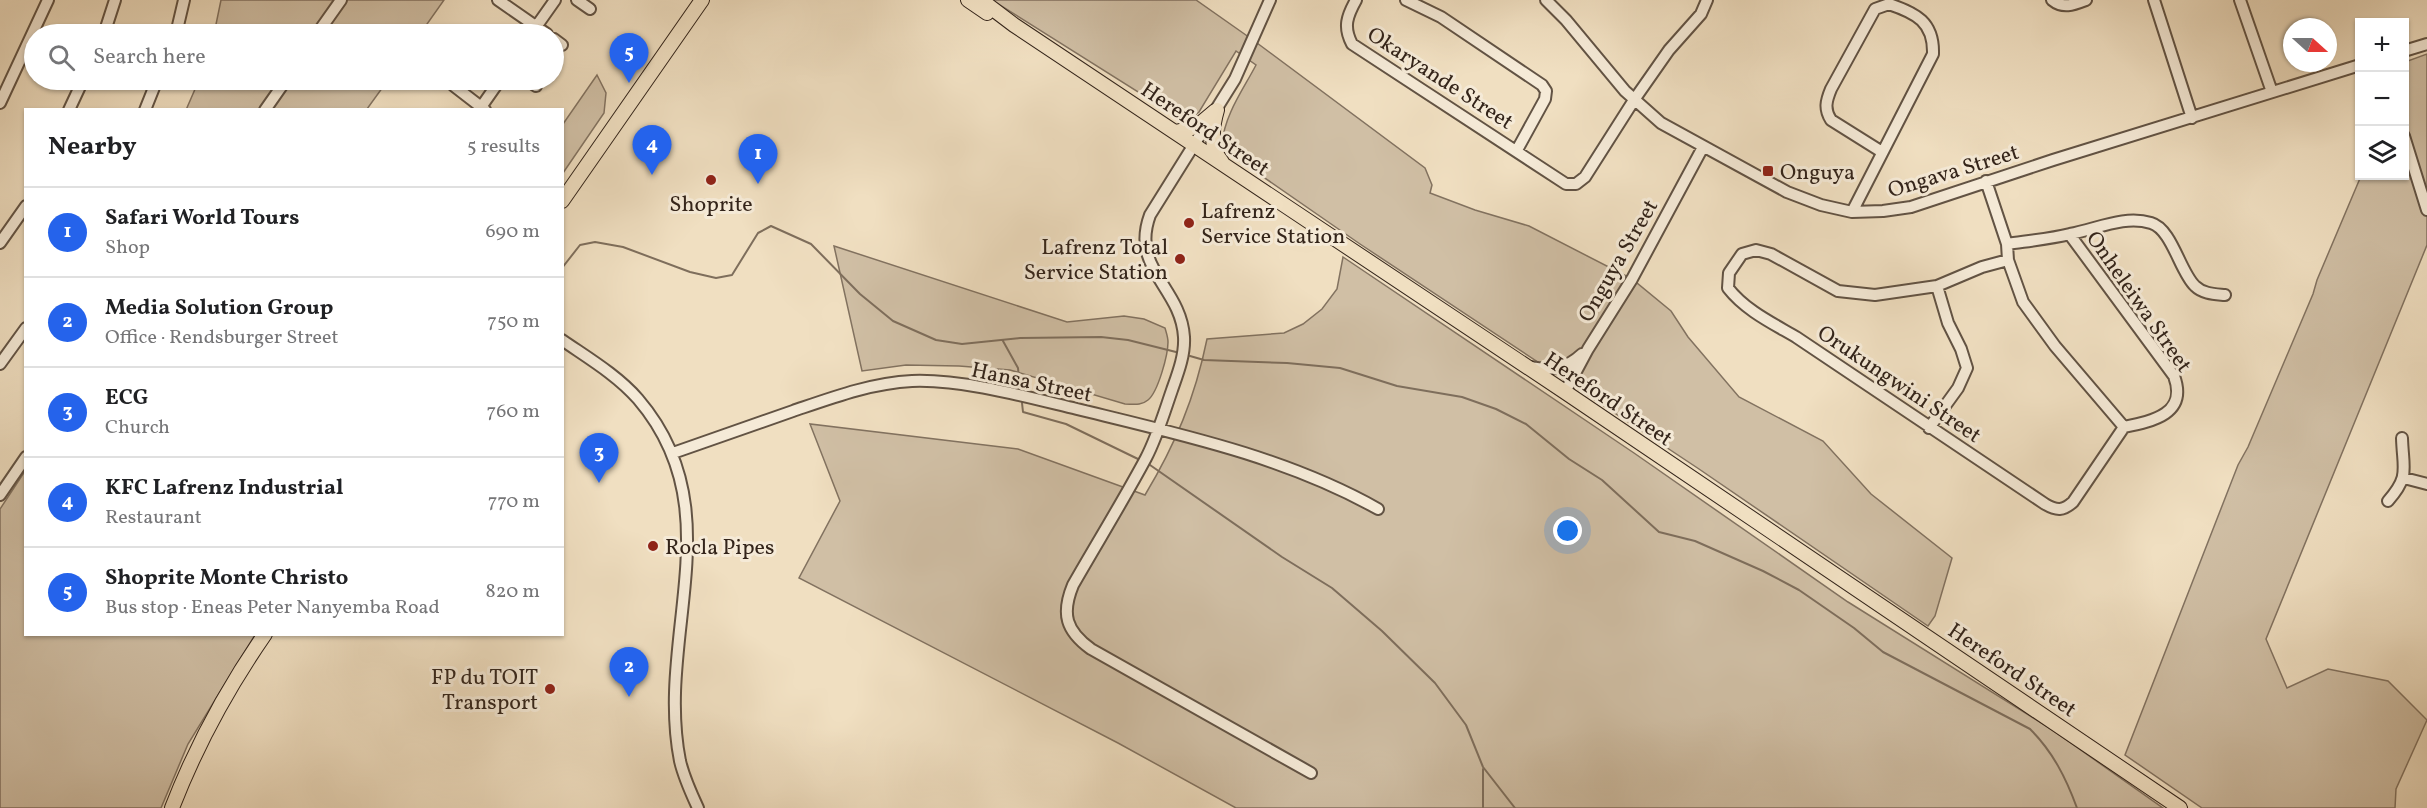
<!DOCTYPE html>
<html lang="en">
<head>
<meta charset="utf-8">
<style>
  :root { --surface:#fff; --page:#f2f2f2; --text:#202124; --muted:#757577; --line:#e0e0e0; --accent:#2563eb }
  body { margin:0; font-family:Vollkorn,serif; background:var(--page); color:var(--text) }
  .controls { position:absolute; right:18px; top:18px; display:grid; overflow:hidden; border-radius:0px; box-shadow:0 2px 4px #0004 }
  .controls button { width:54px; height:54px; display:grid; place-items:center; padding:0; border:0; border-bottom:2px solid var(--line); background:var(--surface); color:var(--text); font:30px sans-serif }
  .compass { position:absolute; left:2283px; top:18px; width:54px; height:54px; border-radius:50%; background:var(--surface); box-shadow:0 2px 4px #0004; rotate:111deg }
  .you { position:absolute; left:1568px; top:531px; width:21px; height:21px; margin:-15px; border:4px solid #fff; border-radius:50%; background:#1a73e8; box-shadow:0 0 0 9px #1a73e833 }
  .badge { display:grid; place-items:center; width:39px; height:39px; border-radius:50%; background:var(--accent); color:#fff; font-size:20px; font-weight:700 }
  .pin { position:absolute; translate:-50% -50px; filter:drop-shadow(0 2px 3px #0008) }
  .pin::after { content:''; position:absolute; top:32px; width:21px; height:18px; background:inherit; clip-path:polygon(0 0,100% 0,50% 100%) }
  .list { margin:0; padding:0; list-style:none }
  h2 { display:flex; justify-content:space-between; align-items:center; height:78px; margin:0; padding:0 24px; font-size:26px }
  h2 small { font-size:20px; font-weight:400; color:var(--muted) }
  .list li { display:grid; grid-template-columns:39px 1fr auto; gap:18px; align-items:center; box-sizing:border-box; height:90px; padding:0 24px; border-top:2px solid var(--line) }
  .list b { display:block; font-size:22px; white-space:nowrap }
  .list p { margin:0; font-size:20px; white-space:nowrap; color:var(--muted) }
  .list em { font-size:20px; font-style:normal; color:var(--muted) }
  .icon { flex:none; width:33px; height:33px; fill:none; stroke:currentColor; stroke-width:2; stroke-linecap:round; stroke-linejoin:round }
  .map { position:relative; flex:none; width:2427px; height:808px; overflow:hidden }
  .search { position:absolute; background:var(--surface); box-shadow:0 2px 4px #0004; left:24px; top:24px; width:540px; height:66px; display:flex; align-items:center; gap:15px; box-sizing:border-box; padding:0 21px; border-radius:33px; color:var(--muted); font-size:22px }
  .panel { position:absolute; background:var(--surface); box-shadow:0 2px 4px #0004; left:24px; top:108px; width:540px; height:528px; border-radius:0px }
  .map>svg:first-child { display:block }
  .green { fill:#d0bfa5; stroke:#827260; stroke-width:1.5 }
  .lines { fill:none; stroke-linecap:round; stroke-linejoin:round }
  .stream { stroke:#7e6e5c; stroke-width:2 }
  .minor-casing { stroke:#625344; stroke-width:14 }
  .major-casing { stroke:#33241a; stroke-width:16 }
  .minor { stroke:#f5ead7; stroke-width:10 }
  .major { stroke:#f0dfc1; stroke-width:14 }
  .poi-dot { fill:#8f2418; stroke:#f5ead7; stroke-width:2 }
  .labels { text-anchor:middle; stroke-width:6; stroke-linejoin:round; paint-order:stroke }
  .street-label { font-size:22px; fill:#33241a; stroke:#f5ead7 }
  .poi-label { font-size:22px; fill:#33241a; stroke:#f5ead7; text-anchor:start }
</style>
</head>
<body>
<div class="map">
<svg width="2427" height="808" viewBox="0 0 2427 808">
  <rect width="100%" height="100%" fill="#f0dfc1"/>
  <filter id="stains"><feTurbulence type="fractalNoise" baseFrequency=".00333" numOctaves="4"/><feColorMatrix values="0 0 0 0 .2 0 0 0 0 .09 0 0 0 0 .02 0 0 0 .5 -.17"/></filter>
  <radialGradient id="worn" r=".72"><stop offset=".6" stop-color="#630" stop-opacity="0"/><stop offset="1" stop-color="#630" stop-opacity=".3"/></radialGradient>
  <!-- green -->
  <path class="green" d="M 221,0 L 444,0 L 420,34 L 214,34 Z
    M 992,0 L 1196,0 L 1253,40 L 1425,168 L 1432,185 L 1430,193 L 1475,210 L 1529,226 L 1632,279 L 1671,311 L 1688,337 L 1739,397 L 1823,441 L 1871,494 L 1952,558 L 1935,616 L 1928,626 L 1699,469 L 1360,244 L 1233,156 L 1222,143 C 1225,114 1243,90 1256,65 L 1236,51 L 1199,112 L 1191,118 L 1181,119 Z
    M 2427,54 L 2427,245 L 2266,639 L 2287,688 L 2328,669 L 2388,681 L 2427,720 L 2396,789 L 2395,808 L 2202,808 L 2125,755 L 2238,465 L 2248,447 L 2313,294 L 2317,280 L 2361,176 L 2404,176 L 2405,62 Z
    M 597,75 L 606,93 L 604,113 L 563,173 L 563,124 Z
    M 199,80 L 388,80 L 367,109 L 186,110 Z
    M 834,246 L 1067,322 L 1124,316 L 1144,319 L 1165,328 C 1166,332 1168,337 1168,342 C 1168,355 1158,392 1148,400 C 1141,406 1133,404 1125,404 L 1010,370 L 959,366 L 906,365 L 862,371 Z
    M 1343,257 L 1634,453 L 1848,602 L 2051,729 L 2163,808 L 1236,808 L 1118,743 L 799,578 L 840,501 L 810,424 L 1018,449 L 1145,495 C 1175,445 1195,398 1207,339 L 1284,333 L 1303,324 L 1322,309 L 1337,289 Z
    M 25,471 L 26,634 L 255,635 L 188,744 L 161,808 L 0,808 L 0,509 Z"/>
  <g class="lines">
    <!-- stream -->
    <path class="stream" d="M 562,268 L 580,245 L 595,242 L 623,247 L 690,272 L 716,278 L 732,275 L 758,233 L 771,226 L 811,244 L 860,294 L 893,321 L 936,340 L 962,344 L 1020,338 L 1101,337 L 1128,340 L 1176,352
      M 1003,341 L 1018,368 L 1020,389
      M 1190,356 L 1204,360 L 1287,363 L 1340,368 L 1397,386 L 1462,397 L 1496,409 L 1526,424 L 1569,459 L 1602,480 L 1659,532 L 1695,541 L 1763,571 L 1799,590 L 1854,628 L 1883,652 L 2030,729 C 2053,752 2066,778 2077,808
      M 1022,403 L 1023,412 L 1066,424 L 1138,459
      M 1150,465 L 1282,557 L 1332,588 L 1382,631 L 1435,683 L 1466,725 L 1483,767 L 1515,808
      M 1483,769 L 1483,808"/>
    <defs>
      <path id="minor" d="M 498,0 L 547,34
        M 577,0 L 590,9
        M 1270,0 L 1235,79 L 1150,215 C 1130,269 1181,287 1184,337 C 1185,355 1178,373 1172,390 C 1164,413 1157,437 1146,458 C 1123,501 1097,543 1073,585 C 1061,614 1066,631 1091,649 L 1311,773
        M 1356,0 C 1347,16 1343,27 1352,44 L 1566,184 L 1576,184 L 1585,177 L 1634,100 L 1669,50 L 1701,14 L 1707,0
        M 1406,0 L 1441,17 L 1542,85 L 1546,91 L 1545,99 L 1517,150
        M 1546,0 L 1566,20 L 1625,91 L 1661,123 L 1787,192 L 1821,205 L 1852,212 L 1883,211 L 1911,207 L 2053,160 L 2360,65
        M 2052,0 C 2063,9 2073,5 2086,0
        M 2154,0 L 2192,118
        M 2240,0 L 2272,92
        M 104,34 L 115,0
        M 176,34 L 184,0
        M 317,34 L 341,0
        M 531,34 L 555,0
        M 554,39 L 562,45
        M 2404,51 L 2427,44
        M 527,80 L 536,86
        M 454,86 L 485,110
        M 0,103 L 48,0
        M 69,110 L 83,80
        M 145,110 L 157,80
        M 265,110 L 286,80
        M 479,110 L 500,80
        M 2404,136 L 2427,210
        M 1986,181 L 2007,244 L 2008,260 L 2023,302 L 2055,346 L 2124,427 L 2073,502 C 2063,511 2057,511 2045,504 L 1796,337 C 1772,323 1745,310 1728,288 L 1729,273 L 1742,254 L 1756,250 L 1771,254 L 1838,291 L 1875,295 L 1937,286 L 1982,267 L 2008,260
        M 1852,212 L 1933,54 C 1934,22 1916,13 1889,4 L 1875,9 L 1831,89 C 1826,101 1824,109 1831,120 L 1882,152
        M 2070,235 L 2174,376 C 2188,414 2153,421 2124,427
        M 0,243 L 26,206
        M 2007,244 C 2028,241 2050,239 2070,234 C 2097,229 2124,215 2151,223 C 2172,229 2180,272 2195,286 C 2203,294 2215,294 2225,295
        M 562,340 C 588,358 617,375 638,399 C 734,511 655,635 680,761 C 684,778 691,793 698,808
        M 0,364 L 26,328
        M 1530,367 C 1551,371 1566,369 1582,354
        M 1565,392 L 1588,349 L 1632,279 L 1703,147
        M 1929,428 L 1958,388 L 1967,368 L 1961,349 L 1948,323 L 1937,286
        M 673,453 C 713,439 753,425 793,411 C 831,398 871,383 912,381 C 963,379 1027,397 1077,409 C 1179,434 1286,457 1378,509
        M 2404,478 L 2427,484
        M 0,495 L 26,457
        M 2388,501 C 2410,476 2403,470 2402,438"/>
      <path id="major" d="M 968,0 L 987,13
        M 981,0 L 1014,25 L 1565,392 L 2180,808
        M 1217,110 C 1212,127 1209,147 1222,162
        M 1176,132 L 1196,127 L 1215,111
        M 562,201 L 702,0
        M 172,808 C 196,746 227,689 265,634"/>
    </defs>
    <!-- minor casing -->
    <use href="#minor" class="minor-casing"/>
    <!-- major casing -->
    <use href="#major" class="major-casing"/>
    <!-- minor -->
    <use href="#minor" class="minor"/>
    <!-- major -->
    <use href="#major" class="major"/>
  </g>
  <!-- markers -->
  <g class="poi-dot">
    <rect x="1762" y="165" width="12" height="12" rx="3"/>
    <circle cx="711" cy="180" r="6"/>
    <circle cx="1189" cy="223" r="6"/>
    <circle cx="1180" cy="259" r="6"/>
    <circle cx="653" cy="546" r="6"/>
    <circle cx="550" cy="689" r="6"/>
  </g>
  <g class="labels">
    <!-- street labels -->
    <g class="street-label">
      <text transform="translate(1441 77) rotate(33)" y="8">Okaryande Street</text>
      <text transform="translate(1206 128) rotate(34)" y="8">Hereford Street</text>
      <text transform="translate(1953 170) rotate(-17)" y="8">Ongava Street</text>
      <text transform="translate(1617 260) rotate(-60)" y="8">Onguya Street</text>
      <text transform="translate(2140 301) rotate(55)" y="8">Onheleiwa Street</text>
      <text transform="translate(1032 381) rotate(12)" y="8">Hansa Street</text>
      <text transform="translate(1900 383) rotate(34)" y="8">Orukungwini Street</text>
      <text transform="translate(1609 398) rotate(34)" y="8">Hereford Street</text>
      <text transform="translate(2013 669) rotate(34)" y="8">Hereford Street</text>
    </g>
    <!-- poi labels -->
    <g class="poi-label">
      <text x="1780" y="179">Onguya</text>
      <text x="711" y="211" text-anchor="middle">Shoprite</text>
      <text x="1201" y="218">Lafrenz<tspan x="1201" dy="25">Service Station</tspan></text>
      <text x="1168" y="254" text-anchor="end">Lafrenz Total<tspan x="1168" dy="25">Service Station</tspan></text>
      <text x="665" y="554">Rocla Pipes</text>
      <text x="538" y="684" text-anchor="end">FP du TOIT<tspan x="538" dy="25">Transport</tspan></text>
    </g>
  </g>
  <rect width="100%" height="100%" filter="url(#stains)"/>
  <rect width="100%" height="100%" fill="url(#worn)"/>
</svg>
<div class="controls">
<button>+</button>
<button>−</button>
<button><svg class="icon" aria-label="layers" viewBox="0 0 24 24"><path d="M12 4l9 5-9 5-9-5zM3 14l9 5 9-5"/></svg></button>
</div>
<svg class="compass" viewBox="-18 -18 36 36"><path d="M0-13l5 13h-10z" fill="#e53935"/><path d="M0 13l5-13h-10z" fill="#757577"/></svg>
<div class="you"></div>
<div class="pin badge" style="left:758px;top:184px">1</div>
<div class="pin badge" style="left:629px;top:697px">2</div>
<div class="pin badge" style="left:599px;top:483px">3</div>
<div class="pin badge" style="left:652px;top:175px">4</div>
<div class="pin badge" style="left:629px;top:83px">5</div>
<div class="search"><svg class="icon" aria-label="search" viewBox="0 0 24 24"><circle cx="10" cy="10" r="6"/><path d="M15 15l6 6"/></svg>Search here</div>
<section class="panel">
<h2>Nearby<small>5 results</small></h2>
<ul class="list">
<li><span class="badge">1</span><div><b>Safari World Tours</b><p>Shop</p></div><em>690 m</em></li>
<li><span class="badge">2</span><div><b>Media Solution Group</b><p>Office · Rendsburger Street</p></div><em>750 m</em></li>
<li><span class="badge">3</span><div><b>ECG</b><p>Church</p></div><em>760 m</em></li>
<li><span class="badge">4</span><div><b>KFC Lafrenz Industrial</b><p>Restaurant</p></div><em>770 m</em></li>
<li><span class="badge">5</span><div><b>Shoprite Monte Christo</b><p>Bus stop · Eneas Peter Nanyemba Road</p></div><em>820 m</em></li>
</ul>
</section>
</div>
</body>
</html>
